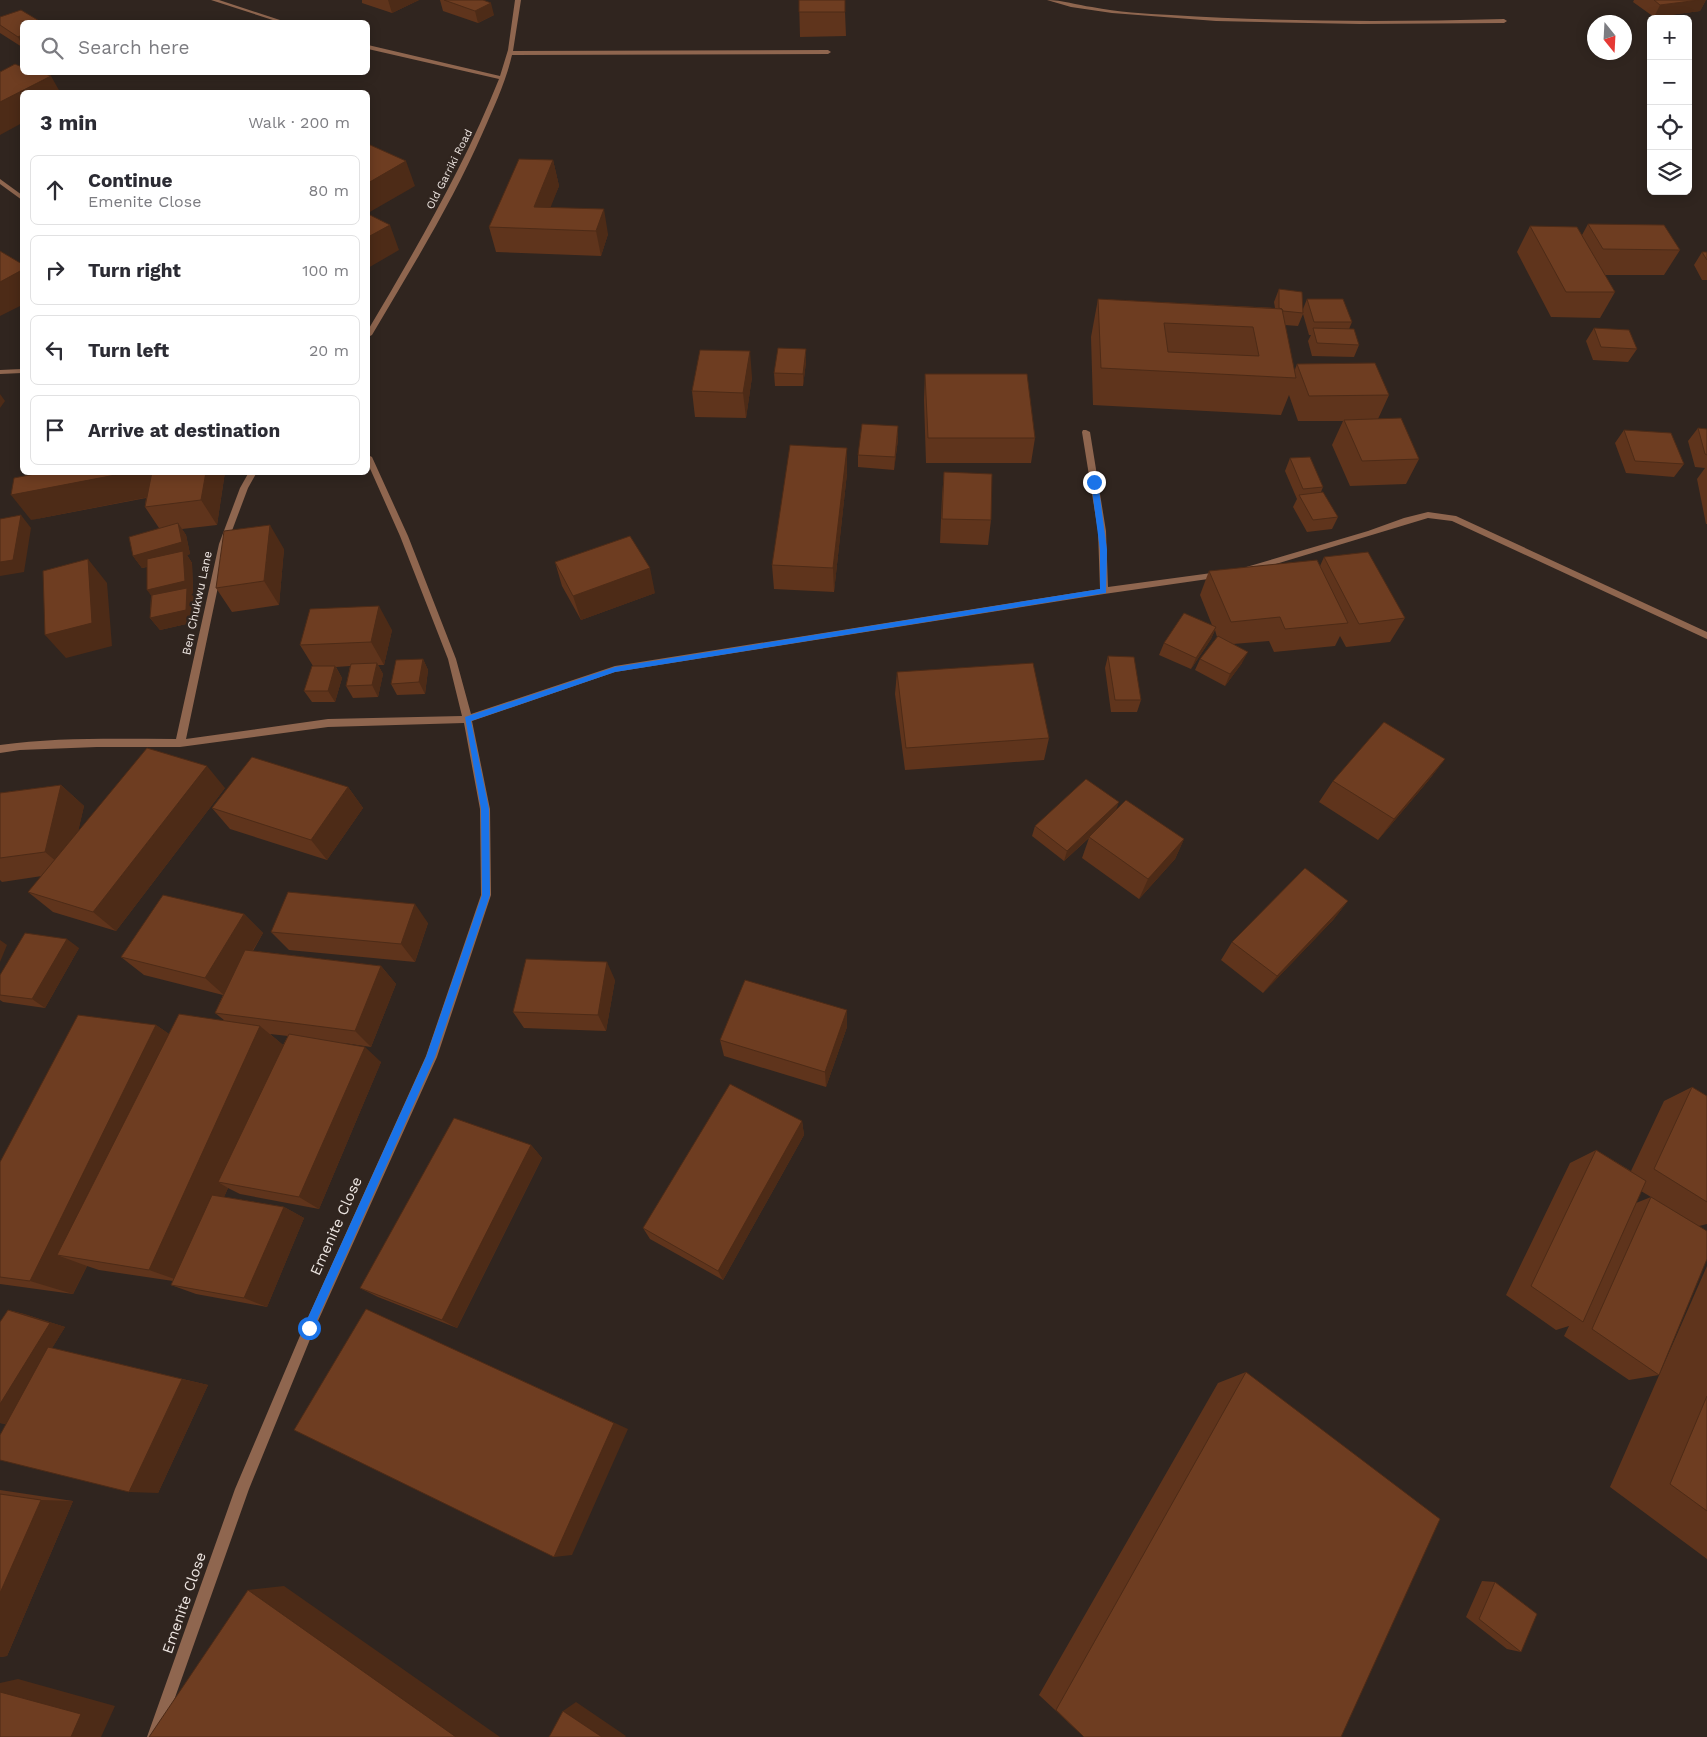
<!DOCTYPE html>
<html lang="en">
<head>
<meta charset="utf-8">
<style>
  :root { --surface:#fff; --page:#f2f2f3; --text:#2b2b33; --muted:#7c7c81; --line:#e1e1e2 }
  body { margin:0; font-family:"Work Sans",sans-serif; background:var(--page); color:var(--text) }
  .controls { position:absolute; right:15px; top:15px; display:grid; overflow:hidden; border-radius:8px; box-shadow:0 2px 12px #0003 }
  .controls button { width:45px; height:45px; display:grid; place-items:center; padding:0; border:0; border-bottom:1px solid var(--line); background:var(--surface); color:var(--text); font:25px sans-serif }
  .compass { position:absolute; left:1587px; top:15px; width:45px; height:45px; border-radius:50%; background:var(--surface); box-shadow:0 2px 12px #0003; rotate:162deg }
  .stop { position:absolute; width:15px; height:15px; margin:-11px; border:4px solid #1a73e8; border-radius:50%; background:#fff }
  .stop.end { background:#1a73e8; border-color:#fff; box-shadow:0 1px 5px #0008 }
  .list { margin:0; padding:0; list-style:none }
  h2 { display:flex; justify-content:space-between; align-items:center; height:65px; margin:0; padding:0 20px; font-size:21px }
  h2 small { font-size:16px; font-weight:400; color:var(--muted) }
  .list li { display:grid; grid-template-columns:32px 1fr auto; gap:15px; align-items:center; box-sizing:border-box; height:70px; margin:0 10px 10px; padding:0 10px; border:1px solid var(--line); border-radius:8px }
  .list b { display:block; font-size:19px; white-space:nowrap }
  .list p { margin:0; font-size:16px; white-space:nowrap; color:var(--muted) }
  .list em { font-size:16px; font-style:normal; color:var(--muted) }
  .icon { flex:none; width:28px; height:28px; fill:none; stroke:currentColor; stroke-width:2; stroke-linecap:round; stroke-linejoin:round }
  .map { position:relative; flex:none; width:1707px; height:1737px; overflow:hidden }
  .search { position:absolute; background:var(--surface); box-shadow:0 2px 12px #0003; left:20px; top:20px; width:350px; height:55px; display:flex; align-items:center; gap:12px; box-sizing:border-box; padding:0 18px; border-radius:8px; color:var(--muted); font-size:19px }
  .panel { position:absolute; background:var(--surface); box-shadow:0 2px 12px #0003; left:20px; top:90px; width:350px; height:385px; border-radius:8px }
  .map>svg:first-child { display:block }
  .lines { fill:none; stroke-linecap:round; stroke-linejoin:round }
  .street { fill:#8f664f; fill-rule:evenodd }
  .wall { fill:#5f341c; fill-rule:evenodd }
  .shaded-wall { fill:#4d2b17 }
  .building { fill:#6e3d21; stroke:#4d2b17; fill-rule:evenodd }
  .route { fill:#1a73e8 }
  .labels { text-anchor:middle; stroke-width:5; stroke-linejoin:round; paint-order:stroke }
  .far-street-label { font-size:11px; fill:#ede5e1; stroke:#30251f }
  .street-label { font-size:12px; fill:#ede5e1; stroke:#30251f }
  .near-street-label { font-size:15px; fill:#ede5e1; stroke:#30251f }
</style>
</head>
<body>
<div class="map">
<svg width="1707" height="1737" viewBox="0 0 1707 1737">
  <rect width="100%" height="100%" fill="#30251f"/>
  <g class="lines">
    <!-- street -->
    <path class="street" d="M 211,0 L 219,0 L 286,22 L 279,22 Z
      M 515,0 L 521,0 L 513,51 L 828,50 L 831,52 L 828,54 L 512,55 C 506,81 494,107 483,132 C 452,203 411,269 372,335 L 368,337 L 368,330 C 416,249 464,167 499,79 L 368,49 L 368,45 L 500,76 L 508,50 Z
      M 1047,0 C 1062,0 1077,5 1092,7 C 1118,12 1145,14 1171,15 C 1282,22 1393,22 1504,19 L 1507,21 L 1504,23 L 1360,24 L 1216,21 L 1112,13 L 1071,7 Z
      M 0,179 L 22,195 L 22,200 L 0,184 Z
      M 22,369 L 22,373 L 0,374 L 0,370 Z
      M 1083,430 L 1086,430 L 1090,432 L 1106,531 L 1108,587 L 1219,572 L 1222,573 L 1222,577 L 1104,594 L 615,672 L 472,721 L 490,809 L 491,895 L 437,1057 L 313,1332 L 249,1489 L 161,1737 L 147,1737 L 235,1489 L 305,1324 L 426,1056 L 481,895 L 480,809 L 464,723 L 328,727 L 180,747 L 97,747 L 20,750 L 0,753 L 0,745 C 58,737 118,739 176,739 L 219,544 L 240,488 L 249,472 L 257,472 L 248,488 L 227,544 L 186,739 L 328,719 L 462,716 L 448,659 L 400,536 L 368,464 L 368,455 L 372,457 L 408,536 L 456,659 L 471,714 L 615,666 L 1100,589 L 1098,531 L 1082,432 Z
      M 1428,512 L 1456,516 L 1707,632 L 1707,639 L 1452,521 L 1428,518 L 1246,573 L 1242,570 L 1243,568 L 1368,531 L 1404,518 Z"/>
  </g>
  <!-- wall -->
  <path class="wall" d="M 362,0 L 419,0 L 392,13 L 362,3 Z
    M 440,0 L 483,0 L 494,15 L 478,23 L 443,11 Z
    M 799,0 L 845,12 L 846,36 L 800,37 Z
    M 1634,0 L 1706,0 L 1700,11 L 1654,17 L 1633,2 Z
    M 0,17 L 22,22 L 22,47 L 0,33 Z
    M 553,160 L 559,186 L 550,207 L 608,234 L 601,256 L 496,252 L 489,227 Z
    M 1588,224 L 1680,250 L 1664,275 L 1605,275 L 1615,292 L 1600,318 L 1551,317 L 1517,252 L 1530,226 L 1582,235 Z
    M 1702,252 L 1707,252 L 1707,280 L 1702,280 L 1694,265 Z
    M 1279,289 L 1303,309 L 1307,299 L 1352,322 L 1349,329 L 1359,345 L 1354,357 L 1312,356 L 1308,341 L 1311,335 L 1309,335 L 1303,314 L 1298,326 L 1285,325 L 1294,372 L 1297,364 L 1389,395 L 1378,419 L 1419,459 L 1406,484 L 1350,486 L 1332,445 L 1343,421 L 1298,421 L 1289,395 L 1281,415 L 1093,405 L 1091,337 L 1098,299 L 1275,308 L 1274,302 Z
    M 1594,328 L 1637,349 L 1628,362 L 1593,360 L 1586,341 Z
    M 806,349 L 806,362 L 803,386 L 775,386 L 774,373 Z
    M 925,374 L 1035,438 L 1031,463 L 926,463 L 924,400 Z
    M 752,377 L 746,418 L 695,417 L 692,391 Z
    M 898,426 L 898,439 L 894,470 L 858,467 L 858,455 Z
    M 1698,428 L 1707,429 L 1707,524 L 1706,524 L 1697,479 L 1705,468 L 1695,467 L 1688,441 Z
    M 1624,430 L 1684,464 L 1674,477 L 1626,473 L 1615,443 Z
    M 1290,458 L 1323,487 L 1321,492 L 1338,517 L 1332,529 L 1307,532 L 1293,507 L 1297,499 L 1285,471 Z
    M 225,472 L 217,525 L 182,529 L 186,535 L 190,554 L 187,555 L 192,563 L 193,593 L 191,594 L 196,600 L 195,622 L 160,630 L 150,618 L 151,596 L 147,567 L 142,568 L 133,556 L 159,528 L 145,507 L 146,498 L 31,520 Z
    M 944,472 L 991,520 L 988,545 L 940,543 L 942,497 Z
    M 847,473 L 834,592 L 774,589 L 772,565 Z
    M 284,549 L 279,605 L 232,612 L 216,588 Z
    M 1324,557 L 1405,618 L 1390,642 L 1346,647 L 1340,636 L 1335,646 L 1274,652 L 1269,641 L 1233,644 L 1242,663 L 1225,686 L 1195,670 L 1200,659 L 1217,637 L 1215,630 L 1211,639 L 1191,669 L 1159,655 L 1164,643 L 1212,625 L 1200,595 L 1209,571 L 1320,566 Z
    M 555,562 L 655,593 L 581,620 L 562,586 Z
    M 392,630 L 384,665 L 378,665 L 383,674 L 378,697 L 353,698 L 346,686 L 350,666 L 336,667 L 342,678 L 335,702 L 312,702 L 304,691 L 313,666 L 300,645 Z
    M 1108,656 L 1141,700 L 1137,712 L 1111,712 L 1105,668 Z
    M 423,659 L 428,670 L 425,694 L 397,695 L 391,684 Z
    M 897,672 L 1049,738 L 1044,760 L 905,770 L 895,694 Z
    M 1445,759 L 1428,781 L 1378,840 L 1319,802 L 1333,781 Z
    M 61,785 L 84,806 L 78,831 L 225,788 L 116,931 L 53,912 L 28,892 L 42,876 L 2,882 L 0,880 L 0,793 Z
    M 348,787 L 363,808 L 327,860 L 230,829 L 212,808 Z
    M 1117,810 L 1184,839 L 1175,859 L 1139,899 L 1082,858 L 1089,838 L 1064,861 L 1032,836 L 1035,826 Z
    M 1348,901 L 1333,920 L 1263,993 L 1221,960 L 1232,942 Z
    M 244,914 L 263,933 L 253,951 L 381,966 L 396,984 L 371,1047 L 344,1043 L 381,1062 L 319,1209 L 240,1194 L 228,1188 L 224,1197 L 284,1207 L 304,1218 L 267,1307 L 196,1294 L 171,1285 L 173,1281 L 99,1270 L 87,1266 L 73,1294 L 0,1284 L 0,1162 L 156,1025 L 169,1034 L 224,1020 L 215,1013 L 223,995 L 144,975 L 121,957 ZM 270,1034 L 288,1036 L 283,1045 Z
    M 428,923 L 415,962 L 289,950 L 271,932 Z
    M 79,948 L 45,1008 L 3,1002 L 0,1000 L 0,975 Z
    M 615,980 L 606,1031 L 524,1028 L 513,1012 Z
    M 847,1010 L 847,1027 L 826,1087 L 724,1056 L 720,1040 Z
    M 1692,1087 L 1707,1096 L 1707,1224 L 1699,1226 L 1659,1375 L 1629,1380 L 1564,1336 L 1569,1326 L 1556,1330 L 1506,1295 L 1570,1163 L 1596,1150 L 1631,1171 L 1664,1101 ZM 1641,1191 L 1651,1197 L 1636,1203 Z
    M 802,1121 L 804,1135 L 723,1280 L 650,1239 L 643,1228 Z
    M 531,1145 L 542,1158 L 457,1328 L 378,1297 L 360,1288 Z
    M 1707,1266 L 1707,1559 L 1610,1487 Z
    M 8,1310 L 24,1314 L 65,1327 L 52,1348 L 208,1385 L 158,1493 L 6,1424 L 0,1423 L 0,1322 Z
    M 1246,1372 L 1084,1737 L 1039,1695 L 1218,1383 Z
    M 0,1490 L 73,1501 L 7,1656 L 0,1657 Z
    M 1482,1581 L 1495,1582 L 1521,1652 L 1507,1649 L 1466,1617 Z"/>
  <!-- shaded-wall -->
  <path class="shaded-wall" d="M 388,0 L 419,0 L 392,13 Z
    M 1699,0 L 1706,0 L 1700,11 L 1654,17 L 1660,5 Z
    M 491,3 L 494,15 L 478,23 L 475,11 Z
    M 22,35 L 22,45 L 18,37 Z
    M 51,76 L 60,92 L 22,92 L 22,123 L 0,135 L 0,102 Z
    M 553,160 L 559,186 L 542,229 L 534,207 Z
    M 406,161 L 415,186 L 368,213 L 368,183 Z
    M 604,209 L 608,234 L 601,256 L 596,231 Z
    M 390,225 L 399,250 L 368,268 L 368,237 Z
    M 22,270 L 22,305 L 0,316 L 0,282 Z
    M 806,349 L 806,362 L 803,386 L 803,374 Z
    M 750,351 L 752,377 L 746,418 L 743,393 Z
    M 0,394 L 5,401 L 0,408 Z
    M 898,426 L 898,439 L 894,470 L 895,457 Z
    M 847,448 L 847,473 L 834,592 L 833,568 Z
    M 131,472 L 155,472 L 169,493 L 31,520 L 11,495 Z
    M 206,472 L 225,472 L 217,525 L 201,500 Z
    M 21,515 L 31,528 L 24,572 L 0,576 L 0,562 Z
    M 178,523 L 186,535 L 190,554 L 187,555 L 192,563 L 193,593 L 191,594 L 196,600 L 195,622 L 160,630 L 150,618 L 156,602 L 147,590 L 184,556 L 142,568 L 133,556 Z
    M 270,525 L 284,549 L 279,605 L 264,581 Z
    M 88,559 L 107,583 L 112,646 L 66,658 L 45,635 Z
    M 650,568 L 655,593 L 581,620 L 573,596 Z
    M 379,606 L 392,630 L 384,665 L 371,642 Z
    M 1216,627 L 1211,639 L 1191,669 L 1196,658 Z
    M 1248,652 L 1242,663 L 1225,686 L 1230,674 Z
    M 423,659 L 428,670 L 425,694 L 419,682 Z
    M 377,663 L 383,674 L 378,697 L 372,685 Z
    M 335,666 L 342,678 L 335,702 L 328,691 Z
    M 1445,759 L 1428,781 L 1378,840 L 1394,819 Z
    M 207,766 L 225,788 L 116,931 L 93,912 Z
    M 61,785 L 84,806 L 69,872 L 45,852 Z
    M 348,787 L 363,808 L 327,860 L 311,840 Z
    M 1119,802 L 1115,813 L 1064,861 L 1067,851 Z
    M 1184,839 L 1175,859 L 1139,899 L 1148,879 Z
    M 1348,901 L 1333,920 L 1263,993 L 1277,976 Z
    M 415,904 L 428,923 L 415,962 L 401,944 Z
    M 244,914 L 263,933 L 225,996 L 205,978 Z
    M 67,939 L 79,948 L 45,1008 L 32,999 Z
    M 0,940 L 7,945 L 0,962 Z
    M 607,962 L 615,980 L 606,1031 L 598,1015 Z
    M 381,966 L 396,984 L 371,1047 L 355,1031 Z
    M 847,1010 L 847,1027 L 826,1087 L 825,1072 Z
    M 156,1025 L 189,1048 L 57,1255 L 87,1266 L 73,1294 L 30,1281 Z
    M 260,1026 L 288,1049 L 218,1182 L 228,1188 L 186,1283 L 149,1270 Z
    M 365,1047 L 381,1062 L 319,1209 L 299,1197 Z
    M 802,1121 L 804,1135 L 723,1280 L 718,1271 Z
    M 531,1145 L 542,1158 L 457,1328 L 442,1320 Z
    M 284,1207 L 304,1218 L 267,1307 L 244,1298 Z
    M 366,1309 L 628,1429 L 572,1555 L 554,1557 Z
    M 8,1310 L 24,1314 L 65,1327 L 6,1424 L 0,1423 L 0,1404 Z
    M 182,1379 L 208,1385 L 158,1493 L 129,1492 Z
    M 41,1500 L 73,1501 L 7,1656 L 0,1657 L 0,1593 Z
    M 284,1586 L 500,1737 L 456,1737 L 248,1590 Z
    M 18,1679 L 115,1706 L 101,1737 L 71,1737 L 0,1692 L 0,1683 Z
    M 576,1702 L 626,1736 L 625,1737 L 602,1737 L 563,1711 Z"/>
  <!-- building -->
  <path class="building" d="M 444,0 L 483,0 L 491,3 L 475,11 Z
    M 799,0 L 845,0 L 845,12 L 799,12 Z
    M 1654,0 L 1699,0 L 1660,5 Z
    M 21,10 L 41,22 L 22,22 L 22,35 L 18,37 L 0,25 L 0,17 Z
    M 15,64 L 22,67 L 22,72 L 40,72 L 51,76 L 0,102 L 0,72 Z
    M 368,144 L 406,161 L 368,183 Z
    M 519,159 L 553,160 L 534,207 L 604,209 L 596,231 L 489,227 Z
    M 368,214 L 390,225 L 368,237 Z
    M 1588,224 L 1664,225 L 1680,250 L 1603,249 Z
    M 1530,226 L 1577,227 L 1615,292 L 1566,292 Z
    M 0,251 L 22,264 L 22,270 L 0,282 Z
    M 1702,252 L 1707,252 L 1707,260 Z
    M 1279,289 L 1302,292 L 1303,313 L 1283,311 L 1282,309 L 1279,308 Z
    M 1098,299 L 1282,309 L 1296,378 L 1101,368 ZM 1164,323 L 1253,327 L 1259,356 L 1168,352 Z
    M 1307,299 L 1343,299 L 1352,322 L 1314,322 Z
    M 1313,328 L 1354,329 L 1359,345 L 1317,343 Z
    M 1594,328 L 1629,330 L 1637,349 L 1601,347 Z
    M 778,348 L 806,349 L 803,374 L 774,373 Z
    M 700,350 L 750,351 L 743,393 L 692,391 Z
    M 1375,363 L 1389,395 L 1309,396 L 1297,364 Z
    M 925,374 L 1027,374 L 1035,438 L 928,438 Z
    M 1401,418 L 1419,459 L 1362,461 L 1344,420 Z
    M 862,424 L 898,426 L 895,457 L 858,455 Z
    M 1698,428 L 1707,429 L 1707,455 L 1705,454 Z
    M 1624,430 L 1671,433 L 1684,464 L 1635,461 Z
    M 790,445 L 847,448 L 833,568 L 772,565 Z
    M 1310,457 L 1323,487 L 1303,489 L 1290,458 Z
    M 45,472 L 131,472 L 11,495 L 14,478 Z
    M 152,472 L 206,472 L 201,500 L 145,507 Z
    M 944,472 L 992,474 L 991,520 L 942,519 Z
    M 1323,492 L 1338,517 L 1313,520 L 1299,495 Z
    M 21,515 L 13,560 L 0,562 L 0,519 Z
    M 178,523 L 182,542 L 133,556 L 129,537 Z
    M 270,525 L 264,581 L 216,588 L 224,531 Z
    M 630,536 L 650,568 L 573,596 L 555,562 Z
    M 183,551 L 185,581 L 147,590 L 147,559 Z
    M 1368,552 L 1405,618 L 1359,624 L 1324,557 Z
    M 88,559 L 92,623 L 45,635 L 43,571 Z
    M 1317,560 L 1348,623 L 1285,629 L 1280,617 L 1231,622 L 1209,571 Z
    M 187,588 L 186,610 L 150,618 L 152,595 Z
    M 379,606 L 371,642 L 300,645 L 310,609 Z
    M 1184,613 L 1216,627 L 1196,658 L 1164,643 Z
    M 1218,636 L 1248,652 L 1230,674 L 1200,659 Z
    M 1108,656 L 1134,657 L 1141,700 L 1115,700 Z
    M 423,659 L 419,682 L 391,684 L 396,660 Z
    M 377,663 L 372,685 L 346,686 L 351,664 Z
    M 1033,663 L 1049,738 L 906,748 L 897,672 Z
    M 312,666 L 335,666 L 328,691 L 304,691 Z
    M 1384,722 L 1445,759 L 1394,819 L 1333,781 Z
    M 147,748 L 207,766 L 93,912 L 28,892 Z
    M 252,757 L 348,787 L 311,840 L 212,808 Z
    M 1086,779 L 1119,802 L 1067,851 L 1035,826 Z
    M 61,785 L 45,852 L 0,858 L 0,793 Z
    M 1126,800 L 1184,839 L 1148,879 L 1089,837 Z
    M 1305,868 L 1348,901 L 1277,976 L 1232,942 Z
    M 288,892 L 415,904 L 401,944 L 271,932 Z
    M 163,895 L 244,914 L 205,978 L 121,957 Z
    M 25,933 L 67,939 L 32,999 L 0,995 L 0,975 Z
    M 245,950 L 381,966 L 355,1031 L 215,1013 Z
    M 526,959 L 607,962 L 598,1015 L 513,1012 Z
    M 745,980 L 847,1010 L 825,1072 L 720,1040 Z
    M 179,1014 L 260,1026 L 149,1270 L 57,1255 Z
    M 78,1015 L 156,1025 L 30,1281 L 0,1277 L 0,1162 Z
    M 289,1034 L 365,1047 L 299,1197 L 218,1182 Z
    M 730,1084 L 802,1121 L 718,1271 L 643,1228 Z
    M 1692,1087 L 1707,1096 L 1707,1202 L 1654,1169 Z
    M 454,1118 L 531,1145 L 442,1320 L 360,1288 Z
    M 1596,1150 L 1646,1181 L 1583,1322 L 1531,1286 Z
    M 212,1195 L 284,1207 L 244,1298 L 171,1285 Z
    M 1651,1197 L 1707,1231 L 1707,1259 L 1659,1375 L 1592,1329 Z
    M 366,1309 L 614,1423 L 554,1557 L 294,1430 Z
    M 8,1310 L 50,1323 L 0,1404 L 0,1322 Z
    M 48,1347 L 182,1379 L 129,1492 L 0,1460 L 0,1435 Z
    M 1246,1372 L 1440,1519 L 1341,1737 L 1084,1737 L 1056,1710 Z
    M 1707,1396 L 1707,1511 L 1670,1484 Z
    M 0,1494 L 41,1500 L 0,1593 Z
    M 1495,1582 L 1537,1614 L 1521,1652 L 1479,1619 Z
    M 248,1590 L 456,1737 L 149,1737 Z
    M 0,1692 L 81,1714 L 71,1737 L 0,1737 Z
    M 563,1711 L 602,1737 L 549,1737 Z"/>
  <!-- route -->
  <path class="route" d="M 1094,480 L 1098,482 L 1107,550 L 1106,593 L 615,672 L 471,721 L 489,809 L 490,895 L 435,1057 L 312,1331 L 305,1331 L 305,1324 L 426,1057 L 482,895 L 481,809 L 465,717 L 615,667 L 1100,589 L 1100,550 L 1091,482 Z"/>
  <g class="labels">
    <!-- far-street labels -->
    <g class="far-street-label">
      <text transform="translate(449 169) rotate(-63)" y="4">Old Garriki Road</text>
    </g>
    <!-- street labels -->
    <g class="street-label">
      <text transform="translate(197 603) rotate(-78)" y="4">Ben Chukwu Lane</text>
    </g>
    <!-- near-street labels -->
    <g class="near-street-label">
      <text transform="translate(336 1226) rotate(-66)" y="5">Emenite Close</text>
      <text transform="translate(184 1603) rotate(-71)" y="5">Emenite Close</text>
    </g>
  </g>
</svg>
<div class="controls">
<button>+</button>
<button>−</button>
<button><svg class="icon" aria-label="locate" viewBox="0 0 24 24"><circle cx="12" cy="12" r="6"/><path d="M12 2v4M12 18v4M2 12h4M18 12h4"/></svg></button>
<button><svg class="icon" aria-label="layers" viewBox="0 0 24 24"><path d="M12 4l9 5-9 5-9-5zM3 14l9 5 9-5"/></svg></button>
</div>
<svg class="compass" viewBox="-18 -18 36 36"><path d="M0-13l5 13h-10z" fill="#e53935"/><path d="M0 13l5-13h-10z" fill="#7c7c81"/></svg>
<div class="stop" style="left:309px;top:1328px"></div>
<div class="stop end" style="left:1094px;top:482px"></div>
<div class="search"><svg class="icon" aria-label="search" viewBox="0 0 24 24"><circle cx="10" cy="10" r="6"/><path d="M15 15l6 6"/></svg>Search here</div>
<section class="panel">
<h2>3 min<small>Walk · 200 m</small></h2>
<ul class="list">
<li><svg class="icon" aria-label="ahead" viewBox="0 0 24 24"><path d="M12 20V5M6 11l6-6 6 6"/></svg><div><b>Continue</b><p>Emenite Close</p></div><em>80 m</em></li>
<li><svg class="icon" aria-label="right" viewBox="0 0 24 24"><path d="M7 20v-9h11M14 6l5 5-5 5"/></svg><div><b>Turn right</b></div><em>100 m</em></li>
<li><svg class="icon" aria-label="left" viewBox="0 0 24 24"><path d="M17 20v-9H6M10 6l-5 5 5 5"/></svg><div><b>Turn left</b></div><em>20 m</em></li>
<li><svg class="icon" aria-label="arrive" viewBox="0 0 24 24"><path d="M6 21V4h12l-3 4 3 4H6"/></svg><div><b>Arrive at destination</b></div></li>
</ul>
</section>
</div>
</body>
</html>
